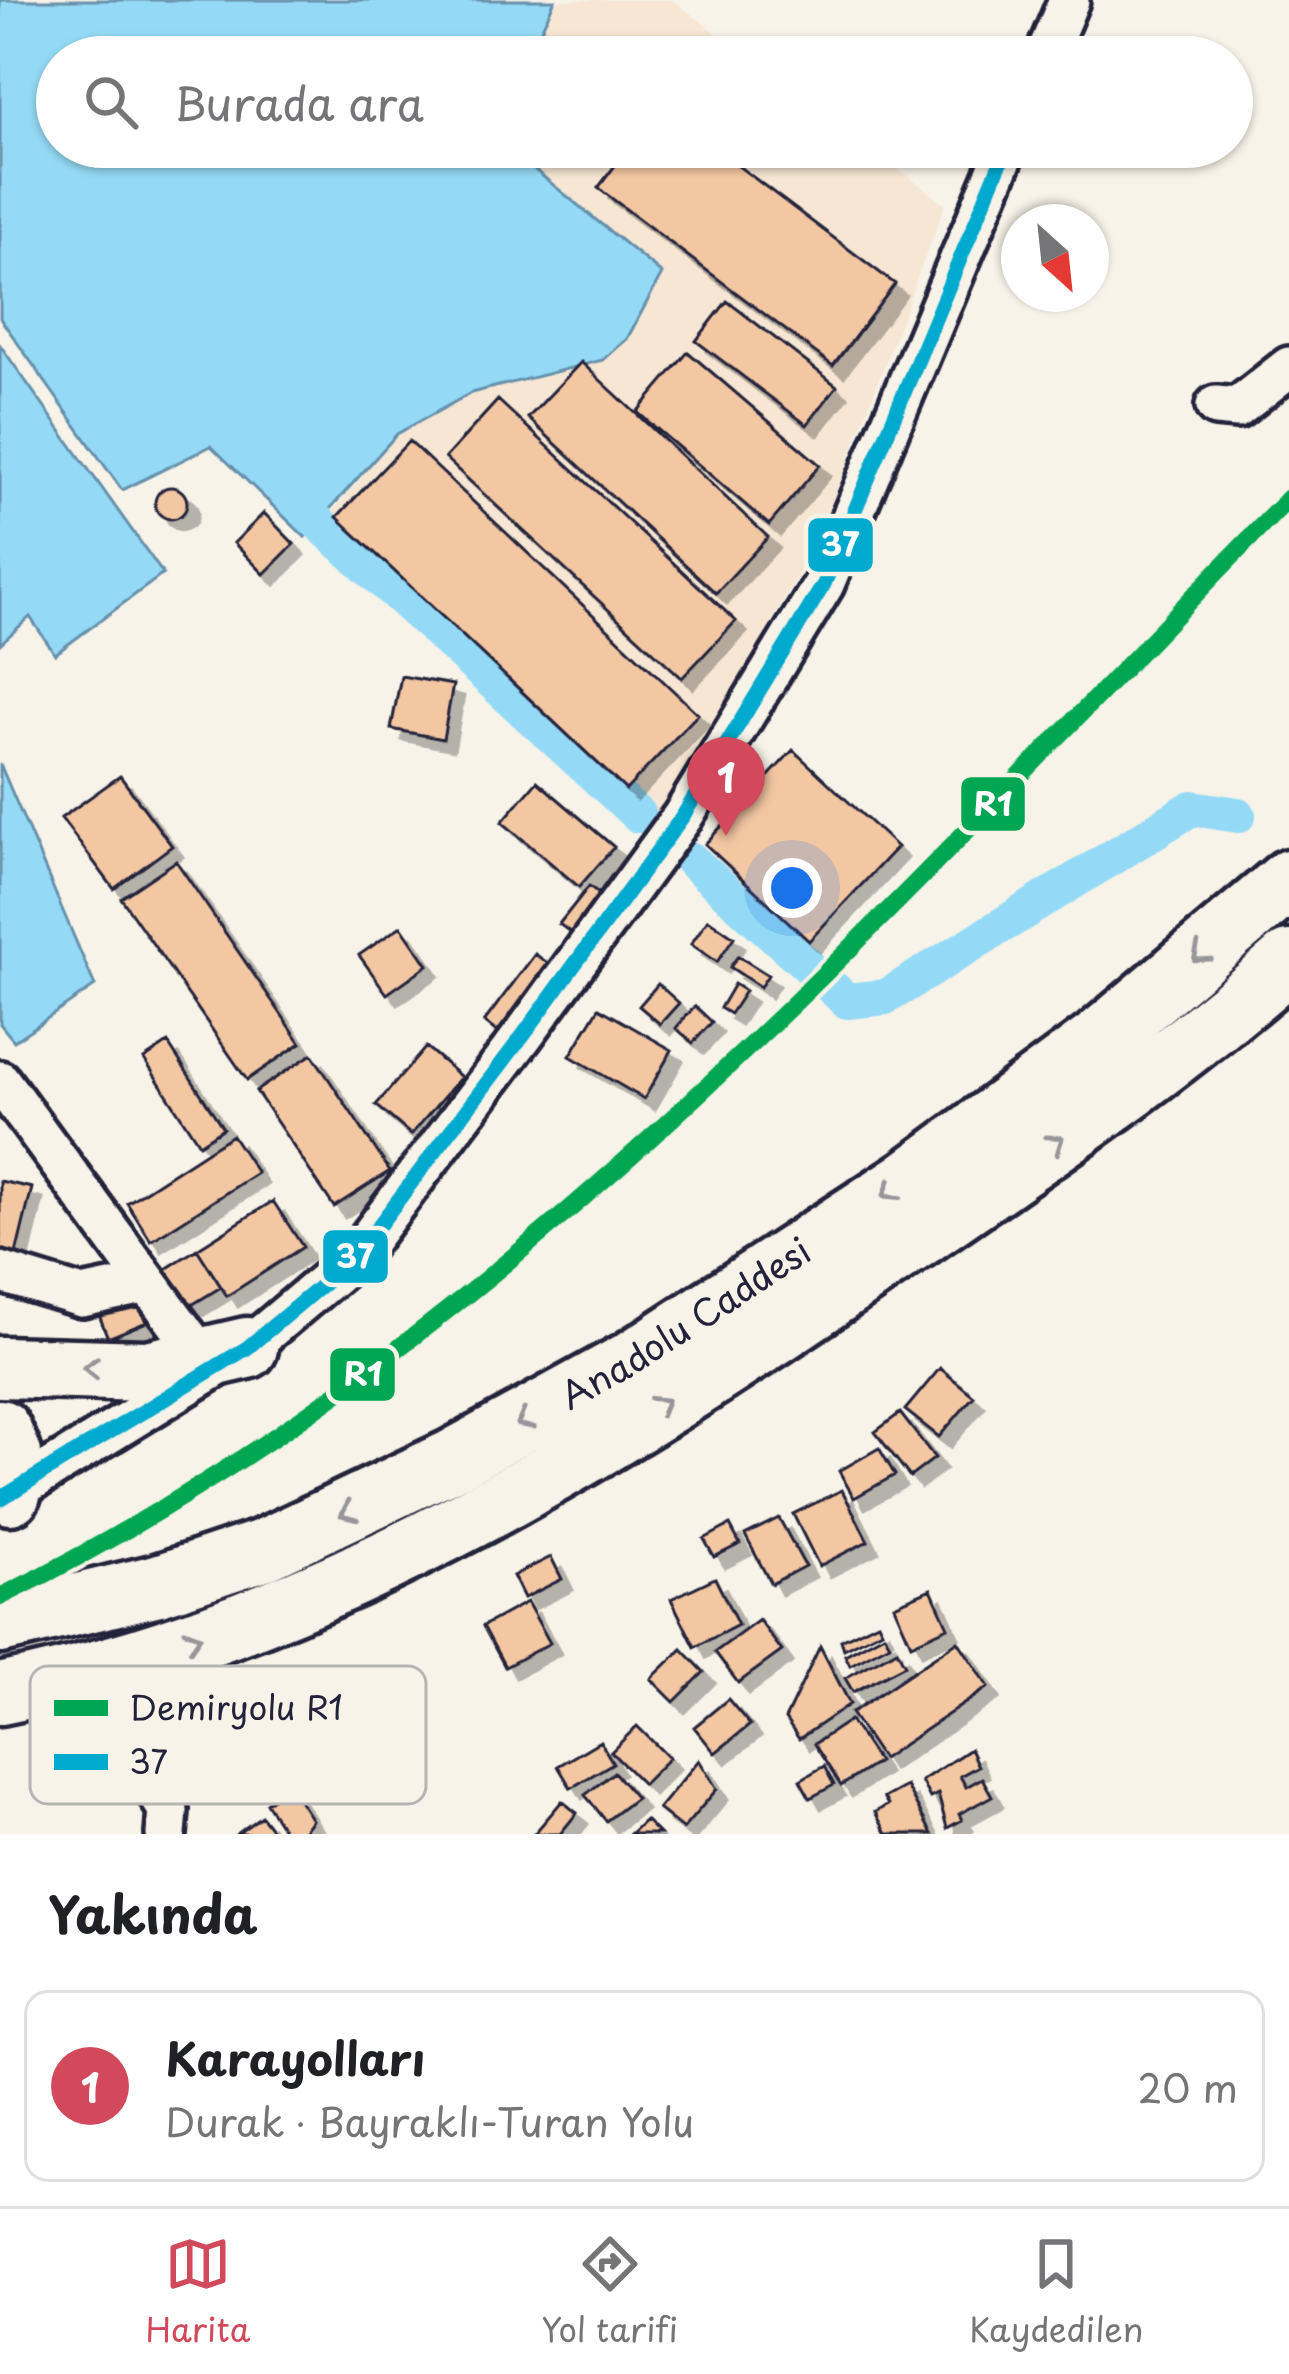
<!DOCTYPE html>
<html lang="tr">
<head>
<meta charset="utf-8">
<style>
  :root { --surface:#fff; --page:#f6f6f6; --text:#202124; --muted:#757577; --line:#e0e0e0; --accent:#d1495b }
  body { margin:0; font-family:"Playpen Sans",sans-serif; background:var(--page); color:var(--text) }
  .compass { position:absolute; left:1001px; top:204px; width:108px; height:108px; border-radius:50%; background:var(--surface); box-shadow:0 3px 9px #0004; rotate:153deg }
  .you { position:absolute; left:792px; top:888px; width:42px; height:42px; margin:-30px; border:9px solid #fff; border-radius:50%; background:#1a73e8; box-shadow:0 0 0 18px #1a73e833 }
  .badge { display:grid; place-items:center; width:78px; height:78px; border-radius:50%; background:var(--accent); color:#fff; font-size:39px; font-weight:700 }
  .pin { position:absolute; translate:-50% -99px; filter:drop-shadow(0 3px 6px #0008) }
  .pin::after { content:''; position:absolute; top:63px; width:42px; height:36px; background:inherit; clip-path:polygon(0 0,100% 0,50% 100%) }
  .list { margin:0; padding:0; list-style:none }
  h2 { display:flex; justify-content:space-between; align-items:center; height:156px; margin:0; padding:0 48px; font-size:51px }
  h2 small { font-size:39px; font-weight:400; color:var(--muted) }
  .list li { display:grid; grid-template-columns:78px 1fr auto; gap:36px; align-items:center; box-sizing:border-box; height:192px; margin:0 24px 24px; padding:0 24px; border:3px solid var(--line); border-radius:24px }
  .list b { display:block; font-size:45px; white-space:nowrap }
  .list p { margin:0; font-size:39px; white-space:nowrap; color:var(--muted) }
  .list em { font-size:39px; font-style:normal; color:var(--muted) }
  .icon { flex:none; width:66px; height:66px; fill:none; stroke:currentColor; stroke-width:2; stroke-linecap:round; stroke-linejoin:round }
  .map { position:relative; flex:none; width:1289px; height:1834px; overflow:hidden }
  .search { position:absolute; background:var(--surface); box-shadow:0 3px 9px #0004; left:36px; right:36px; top:36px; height:132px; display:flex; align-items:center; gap:30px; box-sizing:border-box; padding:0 42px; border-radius:66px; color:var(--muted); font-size:45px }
  .sheet { height:372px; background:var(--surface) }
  nav { display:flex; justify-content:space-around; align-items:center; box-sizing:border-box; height:168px; border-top:3px solid var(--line); background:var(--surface); font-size:33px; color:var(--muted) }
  nav a { display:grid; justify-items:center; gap:6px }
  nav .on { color:var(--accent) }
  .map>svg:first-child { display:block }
  .built { fill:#f6e6d3 }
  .water { fill:#94daf6; stroke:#6690ab; stroke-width:3 }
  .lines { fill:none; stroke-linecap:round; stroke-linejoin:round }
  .canal { stroke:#94daf6; stroke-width:36 }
  .building { fill:#f4c7a3; stroke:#22223b; stroke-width:3; filter:url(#shadow) }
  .minor-casing { stroke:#22223b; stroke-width:48 }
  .highway-casing { stroke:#22223b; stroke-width:69 }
  .minor { stroke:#f7f3e8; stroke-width:39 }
  .highway { stroke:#f7f3e8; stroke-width:60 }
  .bus-1-casing { stroke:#f7f3e8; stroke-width:24 }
  .bus-1 { stroke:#00a9ce; stroke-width:15 }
  .rail-1-casing { stroke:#f7f3e8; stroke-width:27 }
  .rail-1 { stroke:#00a651; stroke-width:18 }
  .oneway { stroke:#97959a }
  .labels { text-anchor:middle; stroke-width:9; stroke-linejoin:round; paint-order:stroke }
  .street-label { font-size:36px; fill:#22223b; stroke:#f7f3e8 }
  .key { fill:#f7f3e8; stroke:#b7b4b4; stroke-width:3 }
  .key-label { font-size:33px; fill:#22223b }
  .line-badge { stroke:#f7f3e8; stroke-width:4.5 }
  .badge-label { font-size:33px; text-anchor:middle; font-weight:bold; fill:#fff }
</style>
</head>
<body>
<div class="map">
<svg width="1289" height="1834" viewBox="0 0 1289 1834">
  <defs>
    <filter id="shadow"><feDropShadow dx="11" dy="11" stdDeviation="0" flood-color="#0004"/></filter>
  </defs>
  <rect width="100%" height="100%" fill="#f7f3e8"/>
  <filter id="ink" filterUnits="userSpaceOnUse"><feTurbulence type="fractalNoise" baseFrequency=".00833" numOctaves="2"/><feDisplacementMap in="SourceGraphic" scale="24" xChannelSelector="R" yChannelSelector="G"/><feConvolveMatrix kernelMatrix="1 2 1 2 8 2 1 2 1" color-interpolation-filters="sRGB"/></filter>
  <g filter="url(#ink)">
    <!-- built -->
    <path class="built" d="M 555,0 L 672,0 L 748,57 L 528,57 Z
      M 507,147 L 869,147 L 945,204 L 821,533 L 715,724 L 654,817 L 330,515 L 397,434 L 471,393 L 604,359 L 661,275 Z"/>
    <!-- water -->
    <path class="water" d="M 0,0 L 555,0 L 528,57 L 57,57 L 57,147 L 507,147 L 662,274 L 627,339 L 603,360 L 471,393 L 397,434 L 305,537 L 211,446 L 122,490 L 0,318 Z
      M 0,345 L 163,574 L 55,654 L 30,617 L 0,644 Z
      M 0,764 L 95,986 L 14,1041 L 0,1024 Z"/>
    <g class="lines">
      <!-- canal -->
      <path class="canal" d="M 318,522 L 638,815
        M 691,860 L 847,1001 L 886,997 L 1192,808 L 1238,815"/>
    </g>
    <!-- building -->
    <path class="building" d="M 629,147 L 713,147 L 895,284 L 833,366 L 598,188 Z
      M 727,301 L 837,386 L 807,425 L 696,341 Z
      M 688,352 L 820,465 L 769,525 L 637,412 Z
      M 581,362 L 768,537 L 716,593 L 528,418 Z
      M 498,400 L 736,621 L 682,678 L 445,458 Z
      M 409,441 L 698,714 L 626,790 L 337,517 Z
      M155 503a16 16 0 1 1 32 0a16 16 0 1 1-32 0Z
      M 264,513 L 294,544 L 264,574 L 234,543 Z
      M 401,676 L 453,685 L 443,739 L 391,729 Z
      M 793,750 L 897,847 L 809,941 L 705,844 Z
      M 120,776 L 172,846 L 114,889 L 61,818 Z
      M 537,781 L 614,847 L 579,887 L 502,822 Z
      M 176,861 L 301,1043 L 247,1080 L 121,898 Z
      M 589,886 L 608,900 L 578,938 L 559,924 Z
      M 708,919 L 734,937 L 717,962 L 691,944 Z
      M 401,926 L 428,965 L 387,994 L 359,955 Z
      M 535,954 L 553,967 L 502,1036 L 484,1022 Z
      M 738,956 L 768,975 L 760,987 L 730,967 Z
      M 658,984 L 679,1003 L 660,1024 L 639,1006 Z
      M 734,984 L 745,991 L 730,1014 L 720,1008 Z
      M 695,1006 L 712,1022 L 693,1043 L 676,1028 Z
      M 599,1008 L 672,1050 L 644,1099 L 570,1056 Z
      M 168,1043 L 223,1128 L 199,1144 L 144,1059 Z
      M 426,1047 L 461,1077 L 411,1135 L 376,1105 Z
      M 312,1054 L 390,1171 L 334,1207 L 256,1091 Z
      M 232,1135 L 257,1173 L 151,1241 L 127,1203 Z
      M 0,1181 L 32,1188 L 16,1254 L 0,1251 Z
      M 273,1201 L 303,1247 L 227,1296 L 197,1249 Z
      M 197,1249 L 221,1287 L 190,1306 L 166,1269 Z
      M 138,1300 L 147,1322 L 108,1338 L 99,1315 Z
      M 940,1368 L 974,1396 L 939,1437 L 905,1410 Z
      M 900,1413 L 935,1458 L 910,1477 L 875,1432 Z
      M 879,1448 L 895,1475 L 854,1498 L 839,1471 Z
      M 842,1490 L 868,1541 L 819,1566 L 793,1514 Z
      M 779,1518 L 805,1566 L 771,1584 L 745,1535 Z
      M 730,1525 L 740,1544 L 714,1557 L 704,1539 Z
      M 551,1557 L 562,1579 L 524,1598 L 513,1576 Z
      M 715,1578 L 738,1625 L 695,1647 L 671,1599 Z
      M 931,1589 L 948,1627 L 911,1644 L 894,1605 Z
      M 527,1602 L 550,1643 L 505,1667 L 483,1626 Z
      M 759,1620 L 782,1651 L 738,1683 L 715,1652 Z
      M 878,1622 L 882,1630 L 844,1649 L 841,1640 Z
      M 884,1634 L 890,1644 L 850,1665 L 845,1655 Z
      M 958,1641 L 989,1687 L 882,1759 L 851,1713 Z
      M 820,1646 L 850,1704 L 799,1739 L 785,1719 Z
      M 682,1649 L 704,1672 L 674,1702 L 651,1679 Z
      M 897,1650 L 905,1665 L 853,1692 L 845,1678 Z
      M 728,1699 L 750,1725 L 715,1753 L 694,1727 Z
      M 850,1720 L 878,1762 L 841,1786 L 814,1744 Z
      M 637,1726 L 669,1758 L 643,1784 L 611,1752 Z
      M 600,1741 L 613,1763 L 571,1788 L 558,1766 Z
      M 970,1749 L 978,1766 L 960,1776 L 966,1787 L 982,1778 L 992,1796 L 959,1814 L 962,1820 L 947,1828 L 938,1794 L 930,1798 L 921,1781 Z
      M 699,1760 L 717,1789 L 683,1829 L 658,1809 Z
      M 824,1766 L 834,1785 L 810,1798 L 800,1780 Z
      M 614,1772 L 636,1798 L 606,1821 L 585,1795 Z
      M 290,1786 L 312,1820 L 301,1834 L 286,1834 L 266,1803 Z
      M 906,1786 L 932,1834 L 887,1834 L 875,1812 L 888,1805 L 884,1798 Z
      M 562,1801 L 577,1813 L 560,1834 L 534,1834 Z
      M 261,1816 L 275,1834 L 237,1834 Z
      M 645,1820 L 659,1834 L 630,1834 Z"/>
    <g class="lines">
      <defs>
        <path id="minor" d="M 1045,57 L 1069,0
          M 1216,406 L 1237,408 L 1289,367
          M 0,1081 L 205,1361
          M 0,1272 L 82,1297 L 148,1283
          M 10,1494 L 247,1348 L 355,1257 L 524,1034 L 683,816 L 824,584 L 1007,147
          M 110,1714 L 168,1810 L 166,1834"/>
        <g id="highway">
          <path d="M 0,1367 L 148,1371 L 247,1348"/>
          <path d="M 0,1430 L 11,1454 L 10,1494"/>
          <path id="s1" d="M 0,1623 L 158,1585 L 263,1550 L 453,1460 L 631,1362 L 908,1181 L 1098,1041 L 1289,880"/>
          <path d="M 0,1694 C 336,1627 634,1433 911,1242 C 1041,1153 1171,1065 1289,961"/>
        </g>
      </defs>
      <!-- minor casing -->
      <use href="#minor" class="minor-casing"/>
      <!-- highway casing -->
      <use href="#highway" class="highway-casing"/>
      <!-- minor -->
      <use href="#minor" class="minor"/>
      <!-- highway -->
      <use href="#highway" class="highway"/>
      <defs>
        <path id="bus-1" d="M 0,1499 L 247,1348 L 355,1257 L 524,1034 L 683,816 L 824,584 L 1007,147"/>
      </defs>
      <!-- bus-1 casing -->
      <use href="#bus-1" class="bus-1-casing"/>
      <!-- bus-1 -->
      <use href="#bus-1" class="bus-1"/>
      <defs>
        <path id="rail-1" d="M 0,1597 C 505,1350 901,894 1289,498"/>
      </defs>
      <!-- rail-1 casing -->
      <use href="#rail-1" class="rail-1-casing"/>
      <!-- rail-1 -->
      <use href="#rail-1" class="rail-1"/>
    </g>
    <!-- one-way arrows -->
    <defs><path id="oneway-chevron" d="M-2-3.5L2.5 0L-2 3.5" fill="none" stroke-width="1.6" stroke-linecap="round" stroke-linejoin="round" transform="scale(3)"/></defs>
    <g class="oneway">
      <use href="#oneway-chevron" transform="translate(1200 955) rotate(140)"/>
      <use href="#oneway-chevron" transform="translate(1056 1142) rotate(-35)"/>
      <use href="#oneway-chevron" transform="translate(890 1192) rotate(147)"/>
      <use href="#oneway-chevron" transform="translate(91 1368) rotate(-178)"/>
      <use href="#oneway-chevron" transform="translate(661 1404) rotate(-32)"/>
      <use href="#oneway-chevron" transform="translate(524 1421) rotate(151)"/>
      <use href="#oneway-chevron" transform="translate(348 1512) rotate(155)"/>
      <use href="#oneway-chevron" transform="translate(193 1639) rotate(-17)"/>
    </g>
  </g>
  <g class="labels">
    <!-- street labels -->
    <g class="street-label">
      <text dy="13" stroke="none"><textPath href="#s1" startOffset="753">Anadolu Caddesi</textPath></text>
    </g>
  </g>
  <!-- legend -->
  <rect x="30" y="1666" width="396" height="138" rx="18" class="key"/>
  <rect x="54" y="1700" width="54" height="16" fill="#00a651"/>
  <rect x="54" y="1754" width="54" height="16" fill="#00a9ce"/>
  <g class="key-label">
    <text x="129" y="1720">Demiryolu R1</text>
    <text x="129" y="1774">37</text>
  </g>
  <g class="line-badge">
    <rect x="806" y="516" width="69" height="58" rx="12" fill="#00a9ce"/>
    <rect x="959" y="775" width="68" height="58" rx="12" fill="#00a651"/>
    <rect x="321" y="1228" width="69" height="57" rx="12" fill="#00a9ce"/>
    <rect x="328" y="1346" width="69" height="57" rx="12" fill="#00a651"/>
  </g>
  <g class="badge-label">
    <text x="840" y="556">37</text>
    <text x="993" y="816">R1</text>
    <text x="355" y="1268">37</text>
    <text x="363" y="1386">R1</text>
  </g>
</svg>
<svg class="compass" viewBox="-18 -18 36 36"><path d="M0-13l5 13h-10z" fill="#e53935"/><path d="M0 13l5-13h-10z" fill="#757577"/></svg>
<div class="you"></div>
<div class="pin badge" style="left:726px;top:836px">1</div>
<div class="search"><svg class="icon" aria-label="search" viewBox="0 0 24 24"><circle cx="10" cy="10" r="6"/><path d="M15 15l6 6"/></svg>Burada ara</div>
</div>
<section class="sheet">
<h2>Yakında<small></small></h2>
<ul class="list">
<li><span class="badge">1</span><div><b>Karayolları</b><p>Durak · Bayraklı-Turan Yolu</p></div><em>20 m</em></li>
</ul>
</section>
<nav>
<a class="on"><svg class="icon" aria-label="map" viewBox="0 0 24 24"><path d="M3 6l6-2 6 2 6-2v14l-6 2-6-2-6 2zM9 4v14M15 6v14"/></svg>Harita</a>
<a><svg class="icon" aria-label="directions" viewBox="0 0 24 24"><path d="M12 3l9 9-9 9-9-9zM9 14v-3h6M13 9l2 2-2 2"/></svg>Yol tarifi</a>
<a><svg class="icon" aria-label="saved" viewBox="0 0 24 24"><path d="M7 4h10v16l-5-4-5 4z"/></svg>Kaydedilen</a>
</nav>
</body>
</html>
